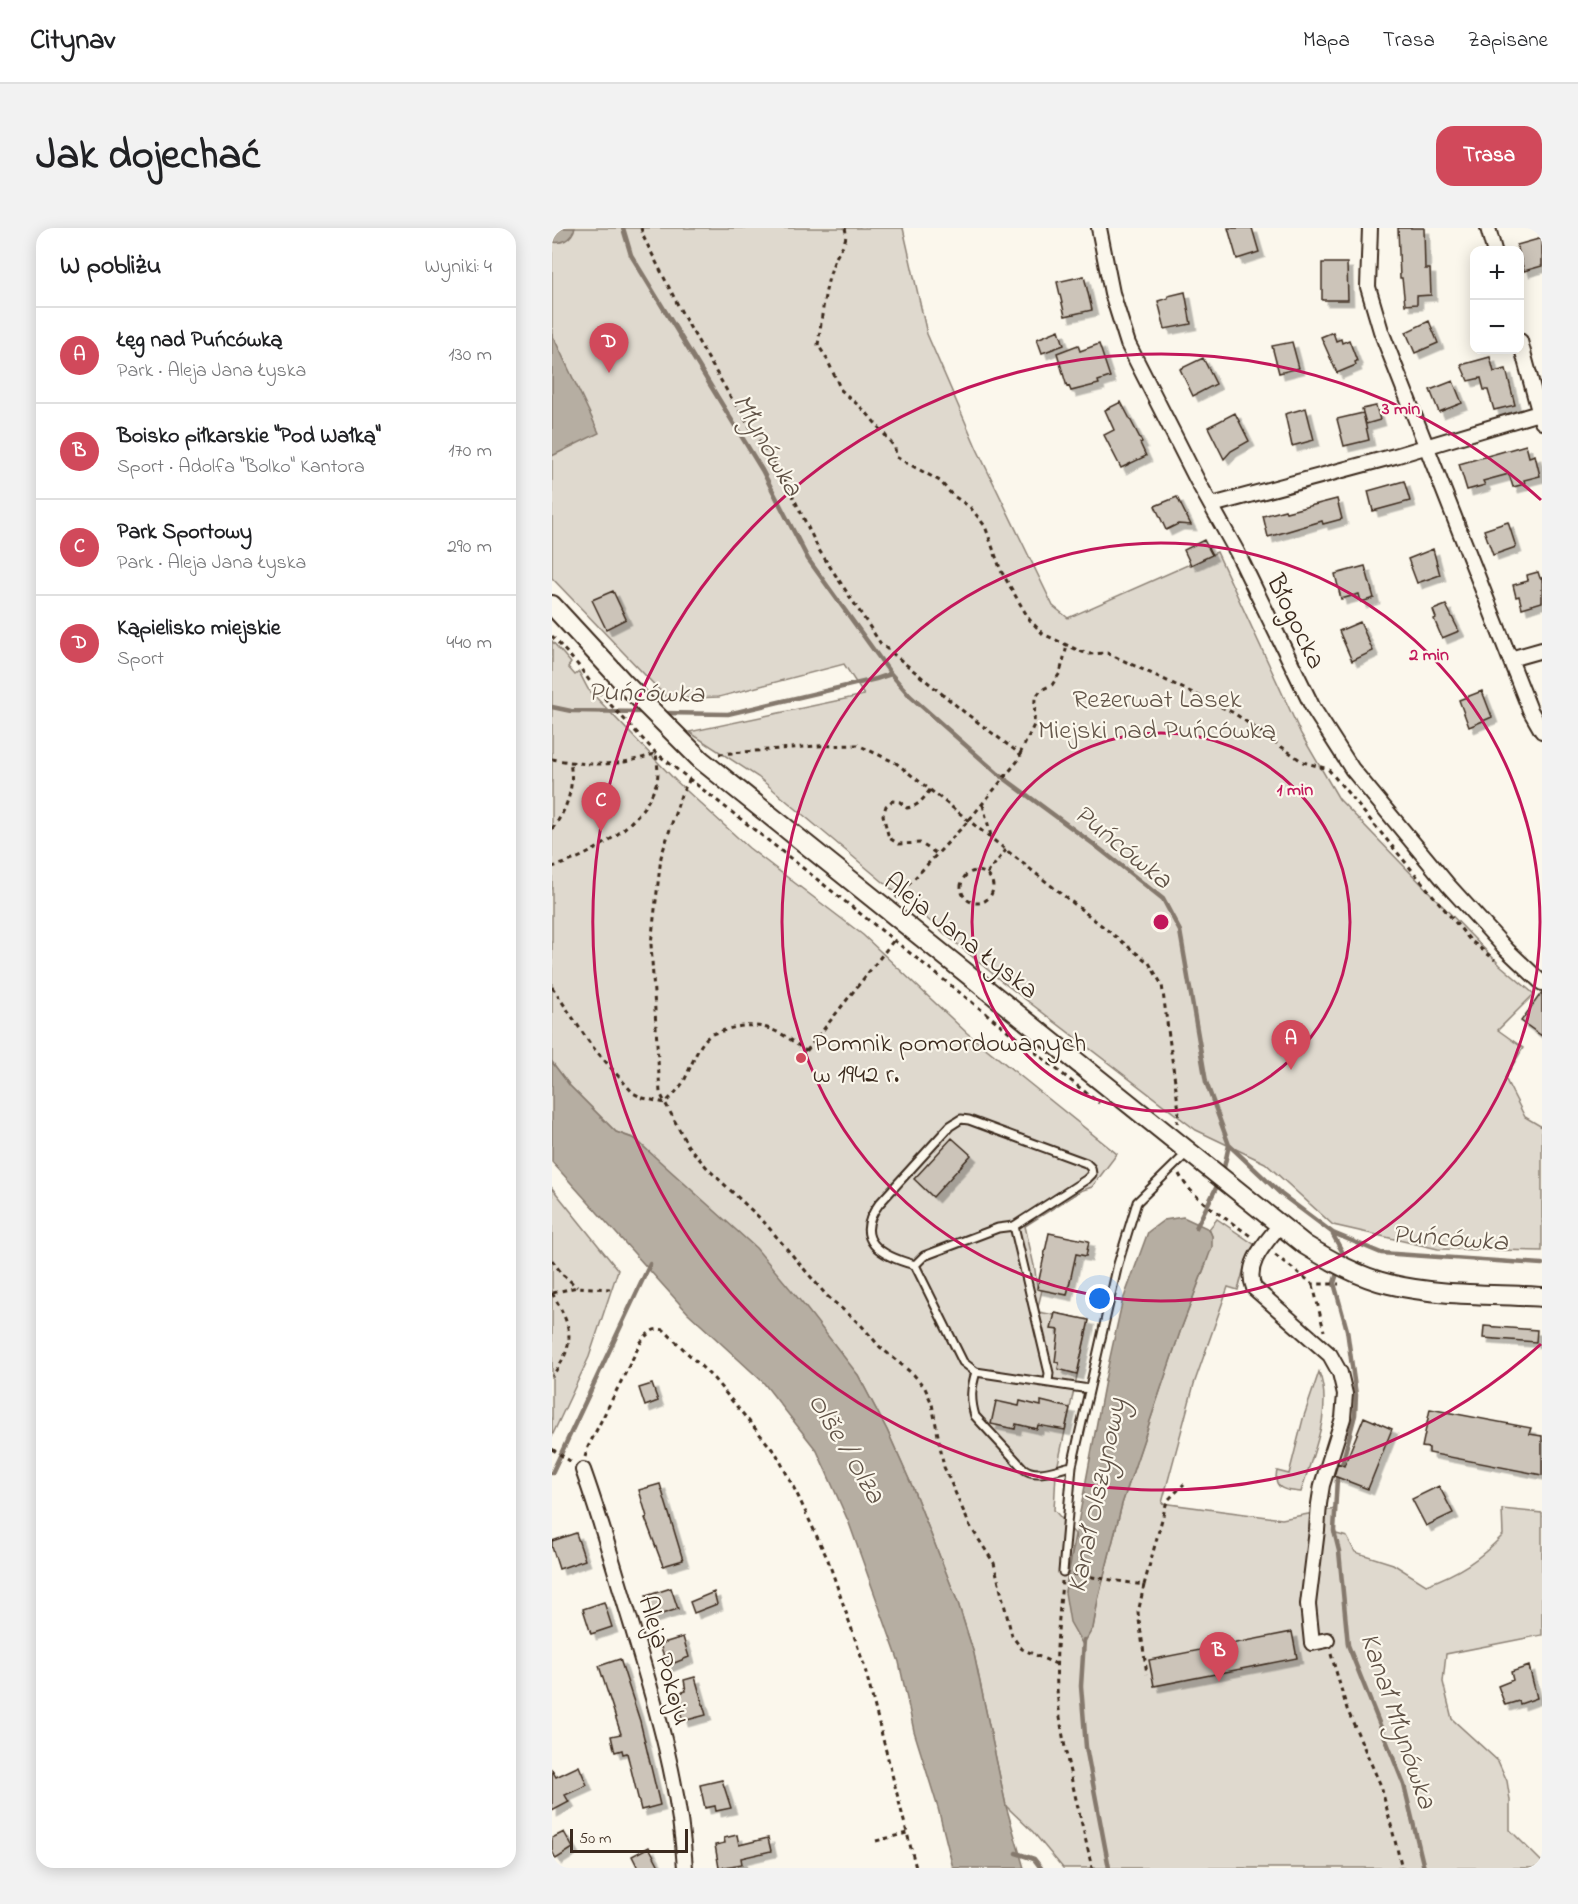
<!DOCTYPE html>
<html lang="pl">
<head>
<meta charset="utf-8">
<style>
  :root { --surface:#fff; --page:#f2f2f2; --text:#202124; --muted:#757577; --line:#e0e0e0; --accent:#d1495b }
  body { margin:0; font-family:"Indie Flower",sans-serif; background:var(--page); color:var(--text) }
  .controls { position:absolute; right:18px; top:18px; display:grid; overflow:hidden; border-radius:12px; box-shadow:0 3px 15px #0003 }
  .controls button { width:54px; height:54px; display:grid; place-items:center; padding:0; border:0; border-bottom:2px solid var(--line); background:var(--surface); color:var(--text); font:30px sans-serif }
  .scale { position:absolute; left:18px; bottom:15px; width:118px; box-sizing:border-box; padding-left:6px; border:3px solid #3b2a1e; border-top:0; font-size:16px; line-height:21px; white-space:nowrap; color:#3b2a1e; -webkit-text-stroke:4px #fbf7ec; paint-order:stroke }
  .you { position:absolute; left:548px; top:1071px; width:21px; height:21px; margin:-15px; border:4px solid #fff; border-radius:50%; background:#1a73e8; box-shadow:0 0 0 9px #1a73e833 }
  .badge { display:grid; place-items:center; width:39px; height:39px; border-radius:50%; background:var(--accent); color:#fff; font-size:20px; font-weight:700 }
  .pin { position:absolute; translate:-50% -50px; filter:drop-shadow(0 2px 3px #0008) }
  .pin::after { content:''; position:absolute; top:32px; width:21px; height:18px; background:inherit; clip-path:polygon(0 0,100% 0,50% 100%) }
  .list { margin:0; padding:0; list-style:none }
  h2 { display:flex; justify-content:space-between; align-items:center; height:78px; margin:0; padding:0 24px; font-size:26px }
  h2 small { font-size:20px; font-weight:400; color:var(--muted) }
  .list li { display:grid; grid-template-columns:39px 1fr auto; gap:18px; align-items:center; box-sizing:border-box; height:96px; padding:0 24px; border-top:2px solid var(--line) }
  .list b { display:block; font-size:22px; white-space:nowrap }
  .list p { margin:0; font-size:20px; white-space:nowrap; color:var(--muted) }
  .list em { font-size:20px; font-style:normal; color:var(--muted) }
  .map { position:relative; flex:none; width:990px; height:1640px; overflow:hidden; border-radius:18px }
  header { display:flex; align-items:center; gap:36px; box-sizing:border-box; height:84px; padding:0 30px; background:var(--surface); border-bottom:2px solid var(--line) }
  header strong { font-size:28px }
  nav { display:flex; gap:33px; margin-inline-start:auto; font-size:21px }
  .intro { display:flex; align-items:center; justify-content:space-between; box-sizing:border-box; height:144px; padding:0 36px }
  h1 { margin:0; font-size:42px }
  .button { padding:15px 27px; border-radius:18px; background:var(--accent); color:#fff; font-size:21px; font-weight:700 }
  main { display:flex; gap:36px; padding:0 36px }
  aside { flex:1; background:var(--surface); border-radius:18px; box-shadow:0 3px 15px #0003 }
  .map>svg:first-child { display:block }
  .green { fill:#dfd9ce; stroke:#8d8276; stroke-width:1.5 }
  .water { fill:#b6aea2; stroke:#85796d; stroke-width:1.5 }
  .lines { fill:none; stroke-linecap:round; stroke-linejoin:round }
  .stream { stroke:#85796d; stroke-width:4.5 }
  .building { fill:#ccc4b9; stroke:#3b2a1e; stroke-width:1.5; filter:url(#shadow) }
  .service-casing { stroke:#3b2a1e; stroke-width:11 }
  .minor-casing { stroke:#3b2a1e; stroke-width:18 }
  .tertiary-casing { stroke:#3b2a1e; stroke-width:22 }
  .path { stroke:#3b2a1e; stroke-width:3; stroke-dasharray:4.5 4.5; stroke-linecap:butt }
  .service { stroke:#fbf7ec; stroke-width:7 }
  .minor { stroke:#fbf7ec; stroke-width:14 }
  .tertiary { stroke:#fbf7ec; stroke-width:18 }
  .ring { fill:none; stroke:#c2185b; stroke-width:3 }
  .poi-dot { fill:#d1495b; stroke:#fbf7ec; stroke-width:2 }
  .labels { text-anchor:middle; stroke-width:4.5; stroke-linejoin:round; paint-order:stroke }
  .street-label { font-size:27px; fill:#3b2a1e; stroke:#fbf7ec }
  .park-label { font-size:27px; fill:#64564a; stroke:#fbf7ec }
  .poi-label { font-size:27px; fill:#3b2a1e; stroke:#fbf7ec; text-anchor:start }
  .water-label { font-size:28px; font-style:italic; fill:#605246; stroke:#fbf7ec }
  .centre { fill:#c2185b; stroke:#fbf7ec; stroke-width:3 }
  .ring-label { font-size:18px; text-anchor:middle; font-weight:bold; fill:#c2185b; stroke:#fbf7ec; stroke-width:4.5; stroke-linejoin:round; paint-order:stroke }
</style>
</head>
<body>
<header>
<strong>Citynav</strong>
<nav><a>Mapa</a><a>Trasa</a><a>Zapisane</a></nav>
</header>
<div class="intro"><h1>Jak dojechać</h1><a class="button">Trasa</a></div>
<main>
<aside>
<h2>W pobliżu<small>Wyniki: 4</small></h2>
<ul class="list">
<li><span class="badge">A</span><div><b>Łęg nad Puńcówką</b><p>Park · Aleja Jana Łyska</p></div><em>130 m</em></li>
<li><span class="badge">B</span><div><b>Boisko piłkarskie &quot;Pod Wałką&quot;</b><p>Sport · Adolfa &quot;Bolko&quot; Kantora</p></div><em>170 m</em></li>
<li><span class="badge">C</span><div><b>Park Sportowy</b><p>Park · Aleja Jana Łyska</p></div><em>290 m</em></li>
<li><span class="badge">D</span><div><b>Kąpielisko miejskie</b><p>Sport</p></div><em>440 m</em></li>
</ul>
</aside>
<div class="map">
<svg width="990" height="1640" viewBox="0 0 990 1640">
  <defs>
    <filter id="shadow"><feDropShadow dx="5.5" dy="5.5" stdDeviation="0" flood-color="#0004"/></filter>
  </defs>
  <rect width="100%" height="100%" fill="#fbf7ec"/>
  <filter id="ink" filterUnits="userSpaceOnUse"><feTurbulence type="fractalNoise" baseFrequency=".0167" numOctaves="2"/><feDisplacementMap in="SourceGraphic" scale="12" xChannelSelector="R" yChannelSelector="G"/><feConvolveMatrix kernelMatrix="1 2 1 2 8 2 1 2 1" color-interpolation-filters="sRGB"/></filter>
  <g filter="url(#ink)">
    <!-- green -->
    <path class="green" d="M 0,0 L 351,0 L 375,106 L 425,221 L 501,378 L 516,390 L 665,324 L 749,506 L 787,571 L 948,737 L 982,766 L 946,802 L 971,820 L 953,850 L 973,889 L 990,899 L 990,1023 L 886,1021 L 781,997 L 713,935 L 644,902 L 448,752 L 206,549 L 137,504 L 312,467 L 292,436 L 167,469 L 116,471 L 0,350 Z
      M 0,413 L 19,435 L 16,439 L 23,447 L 27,444 L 36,461 L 124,553 L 197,620 L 311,707 L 415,805 L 565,926 L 540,959 L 528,963 L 473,998 L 483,1042 L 485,1060 L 490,1062 L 486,1079 L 487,1084 L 502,1087 L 503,1085 L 537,1092 L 504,1245 L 502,1282 L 523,1306 L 513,1364 L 541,1400 L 546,1372 L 570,1276 L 628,1104 L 655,1033 L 660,1008 L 657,1001 L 665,991 L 703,1017 L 694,1033 L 686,1062 L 676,1059 L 642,1156 L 610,1275 L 730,1291 L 783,1281 L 781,1305 L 795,1309 L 803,1324 L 841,1336 L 874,1357 C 907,1345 927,1332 951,1307 L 950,1281 L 990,1285 L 990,1407 L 894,1426 L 891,1454 L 900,1491 L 946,1533 L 955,1553 L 958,1572 L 958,1602 L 990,1634 L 990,1640 L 511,1640 L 481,1604 L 454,1578 L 422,1426 L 406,1375 L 360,1258 L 335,1202 L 306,1147 L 84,911 L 64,904 L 18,858 L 0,834 Z
      M 0,960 L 66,1042 L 37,1129 L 0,1208 Z
      M 767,1144 C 782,1182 760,1227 749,1264 C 735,1263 720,1262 725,1243 L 737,1246 L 751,1191 Z"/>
    <!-- water -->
    <path class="water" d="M 0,0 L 23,0 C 19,11 12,16 0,14 Z
      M 0,106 L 47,205 L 0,228 Z
      M 0,834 L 18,858 L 64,904 L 83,911 L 204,1020 L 255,1081 L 306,1147 L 335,1202 L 360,1258 L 406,1375 L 422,1426 L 454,1578 L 472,1640 L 401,1640 L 386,1580 L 362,1503 L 347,1434 L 297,1295 L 265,1223 L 211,1154 L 136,1085 L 0,934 Z
      M 631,989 L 657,1001 L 660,1008 L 660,1019 L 628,1104 L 570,1276 L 546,1372 L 541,1400 L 531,1417 L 518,1394 L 513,1364 L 553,1152 L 570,1075 L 596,1004 L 612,992 Z"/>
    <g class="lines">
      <!-- stream -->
      <path class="stream" d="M 71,0 L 79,27 L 210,242 L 256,331 L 339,446
        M 0,479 L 19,483 L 93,484
        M 110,485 L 176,486 L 324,451 L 339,446 L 358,468 L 445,545 L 544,618 L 611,671 L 628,703 L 654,854 L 677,917 L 729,966 L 781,1005 L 829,1025 L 990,1036
        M 671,944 L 677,917
        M 644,1000 L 667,954
        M 781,1007 L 791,1025 L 789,1032
        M 786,1042 L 782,1055 L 795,1102 L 804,1167 L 803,1187 L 790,1236
        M 0,1245 L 98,1036
        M 785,1250 L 782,1303 L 787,1323 L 796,1417 L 852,1557 L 872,1640
        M 532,1412 L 529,1458 L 534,1519 L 557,1640
        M 464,1625 L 482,1631 L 489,1640"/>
    </g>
    <!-- building -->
    <path class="building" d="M 676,0 L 700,0 L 707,24 L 685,31 Z
      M 846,0 L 872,0 L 873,41 L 878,41 L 879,67 L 865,68 L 865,76 L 853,77 L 850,50 L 848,50 Z
      M 990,10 L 990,38 L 972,43 L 965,17 Z
      M 770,35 L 795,35 L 796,72 L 770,72 Z
      M 532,48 L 540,82 L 513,88 L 505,54 Z
      M 633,64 L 639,96 L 613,101 L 606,73 L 616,70 L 616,68 Z
      M 877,93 L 886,115 L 863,125 L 854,104 Z
      M 507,102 L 512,117 L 490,125 L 485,111 Z
      M 781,104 L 784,113 L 789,111 L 790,115 L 797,112 L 805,133 L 803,134 L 804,137 L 785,145 L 769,109 Z
      M 740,114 L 747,140 L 727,145 L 720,118 Z
      M 547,116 L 558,149 L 546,153 L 547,156 L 519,163 L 517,158 L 515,159 L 505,125 L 526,117 L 528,123 Z
      M 938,129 L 942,144 L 954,141 L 963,177 L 942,182 L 936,162 L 932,162 L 929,150 L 916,153 L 909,137 Z
      M 651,130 L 664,156 L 641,168 L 628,141 Z
      M 901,153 L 910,175 L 887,184 L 878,162 Z
      M 569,174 L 590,214 L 588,215 L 594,228 L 569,240 L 552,207 L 562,202 L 553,182 Z
      M 824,178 L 828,192 L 814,196 L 810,181 Z
      M 754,180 L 762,212 L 740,218 L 733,186 Z
      M 683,185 L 697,213 L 679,223 L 672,231 L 656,199 Z
      M 811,185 L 817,212 L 792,218 L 785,191 Z
      M 974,217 L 977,229 L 983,227 L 988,248 L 972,252 L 973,256 L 961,259 L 957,246 L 931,253 L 933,257 L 915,262 L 907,236 Z
      M 852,253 L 858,273 L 821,283 L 816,263 Z
      M 625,269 L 639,297 L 626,296 L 614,302 L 603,278 Z
      M 785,271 L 790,291 L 771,296 L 770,293 L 716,309 L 711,288 L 733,282 L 734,284 Z
      M 956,294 L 964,319 L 941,327 L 932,302 Z
      M 652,312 L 660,327 L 639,337 L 632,322 Z
      M 881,321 L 888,347 L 865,355 L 856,331 Z
      M 813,338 L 822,370 L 809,374 L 807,366 L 789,371 L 783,346 Z
      M 986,344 L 988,350 L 990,350 L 990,374 L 970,380 L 967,368 L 964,369 L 961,357 L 976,353 L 975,347 Z
      M 61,363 L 74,391 L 54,401 L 40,372 Z
      M 894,377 L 907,403 L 890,410 L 882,391 L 884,390 L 881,382 Z
      M 808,394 L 821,423 L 800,433 L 787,403 Z
      M 930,463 L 940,489 L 917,499 L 907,472 Z
      M 990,764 L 990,808 L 969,793 Z
      M 400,910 L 419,927 L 381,969 L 362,951 Z
      M 497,1005 L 537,1013 L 534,1028 L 524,1026 L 515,1067 L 485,1061 Z
      M 503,1085 L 537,1092 L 525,1146 L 506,1141 L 507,1135 L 503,1134 L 507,1102 L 499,1101 Z
      M 932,1098 L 985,1102 L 984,1114 L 931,1110 Z
      M 100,1156 L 106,1173 L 93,1178 L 87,1160 Z
      M 444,1173 L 467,1178 L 468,1173 L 489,1178 L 489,1173 L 518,1180 L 513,1202 L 486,1197 L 485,1201 L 464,1196 L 463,1201 L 439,1196 Z
      M 878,1181 L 979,1200 L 977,1206 L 990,1208 L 990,1247 L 877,1225 L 877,1220 L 870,1219 Z
      M 812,1189 L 840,1201 L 816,1261 L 782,1248 L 786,1235 L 792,1238 Z
      M 108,1256 L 131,1332 L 111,1338 L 93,1290 L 95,1289 L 87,1262 Z
      M 887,1258 L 901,1285 L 874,1298 L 860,1271 Z
      M 24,1305 L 33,1332 L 7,1341 L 0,1319 L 0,1313 Z
      M 119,1360 L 126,1381 L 100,1389 L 94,1368 Z
      M 162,1364 L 165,1376 L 142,1385 L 138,1374 Z
      M 52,1374 L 60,1399 L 39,1406 L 31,1381 Z
      M 740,1404 L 745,1430 L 602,1458 L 597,1432 Z
      M 131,1409 L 137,1429 L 115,1438 L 108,1416 Z
      M 68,1431 L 88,1493 L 108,1577 L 89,1582 L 75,1525 L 71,1526 L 70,1522 L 63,1524 L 62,1521 L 59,1508 L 69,1506 L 47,1438 Z
      M 977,1438 L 985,1470 L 968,1476 L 967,1473 L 953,1477 L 946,1458 L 961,1452 L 959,1444 Z
      M 143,1449 L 154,1487 L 131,1493 L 123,1466 L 134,1463 L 132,1452 Z
      M 27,1538 L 35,1557 L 13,1567 L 17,1574 L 0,1583 L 0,1542 L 4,1549 Z
      M 170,1552 L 179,1580 L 164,1583 L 163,1578 L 153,1580 L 148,1557 Z
      M 12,1604 L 21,1620 L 4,1631 L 0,1623 L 0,1610 Z
      M 185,1607 L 187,1617 L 216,1610 L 219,1623 L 189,1630 L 190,1636 L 167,1640 L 163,1617 L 173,1615 L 172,1610 Z
      M 97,1619 L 108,1640 L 86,1640 L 80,1628 Z"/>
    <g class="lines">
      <defs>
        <path id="service" d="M 363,1037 L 372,1028 L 446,1000 L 462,998
          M 424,1144 C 419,1160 418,1171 423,1188 L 471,1240 C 484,1251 504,1241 520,1238
          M 496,1154 L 497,1145 L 462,998 L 535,951 L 540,946 L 539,940 L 534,935 L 417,892 L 409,891 L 398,898 L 327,976 C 300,1012 329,1028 363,1037 L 411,1134 L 424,1144 L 537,1161
          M 511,1344 L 520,1238 L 566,1036 L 585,974 L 636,924"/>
        <path id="minor" d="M 547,0 L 560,65 L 576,116 L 645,252 L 685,324 L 761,480 L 800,541 L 896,657 L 955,722 L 990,755
          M 818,0 L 816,59 L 829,103 L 978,482 L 990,503
          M 936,0 L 942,22
          M 968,113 L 990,194
          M 660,277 L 843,228 L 990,184
          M 958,431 L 990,422
          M 727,998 C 713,1016 692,1036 702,1060 L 778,1127 L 788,1145 L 793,1166 L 791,1190 L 770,1257 L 767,1276 L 765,1302 L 756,1376 L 760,1415 L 775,1412
          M 31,1242 C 49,1292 63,1343 79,1395 C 103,1475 128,1556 133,1640"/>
        <path id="tertiary" d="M 0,377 L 72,455 L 149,532 L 753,1017 C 779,1033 807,1049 837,1056 C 886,1068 940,1066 990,1069"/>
      </defs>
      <!-- service casing -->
      <use href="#service" class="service-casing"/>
      <!-- minor casing -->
      <use href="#minor" class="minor-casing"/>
      <!-- tertiary casing -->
      <use href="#tertiary" class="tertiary-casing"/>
      <!-- path -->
      <path class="path" d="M 89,0 L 92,10 L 132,89 L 178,168 L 233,252 L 267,322 L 329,416 L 411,483 L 468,526 L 469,529 L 417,592 L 344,670
        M 293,0 C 297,14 287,21 282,34 C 272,60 270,90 266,117 L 274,129 L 289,162 L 314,184 L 333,207 L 343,220 L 344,229 L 388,253 L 400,267 L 418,279 L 433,298 L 449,343 L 477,391 L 491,406 L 530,424 L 538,426 L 555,425 L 624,457 L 682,485 L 751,534 L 776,541 L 918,712 L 943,732
        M 0,408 L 26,437 L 42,459 L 104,525 L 213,610 L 547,875
        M 167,526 L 264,518 L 306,517 L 344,535 L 597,735 L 610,757 L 627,883 L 625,895
        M 468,526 L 482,497 L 483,470 L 489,462 L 500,457 L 508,445 L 515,418
        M 0,531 C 36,538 69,539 104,525
        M 138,551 L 129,567 L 109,629 L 99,716 L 108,865 L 136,918 L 157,942 L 212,994 L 275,1068 L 309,1097 L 328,1119 L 362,1147 L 373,1160 L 380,1176 L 392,1239 L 418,1298 L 442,1335 L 460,1408 L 470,1421 L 504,1436
        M 378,562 C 371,571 367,578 355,580 L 348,574 L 340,573 L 334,578 L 331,587 L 337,610 L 347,616 L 368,615 L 385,626
        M 431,577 L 439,608
        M 0,601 C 15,582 23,559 18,535
        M 0,639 C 40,629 93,595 105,553 C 107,545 105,534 104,525
        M409 659a16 16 0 1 1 32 0a16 16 0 1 1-32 0Z
        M 435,646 L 454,622
        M 0,759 L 39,817 L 81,865 L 91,870 L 113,875 C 120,868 127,861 132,853 C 138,841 146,817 156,809 C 160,805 168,804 173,802 C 208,791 227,802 254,823
        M 249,830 L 342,712
        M 627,946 C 639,971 679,993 701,1010
        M 723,1027 L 761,1056 L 787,1056
        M 0,1032 L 10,1046 L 25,1059
        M 761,1057 L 772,1103
        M 0,1065 C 20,1099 25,1115 0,1148
        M 1,1065 L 25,1059 L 58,1061
        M 0,1221 L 21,1235
        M 33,1229 L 36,1219 L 89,1114 C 96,1105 101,1099 112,1102 L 162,1151 L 225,1227 L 246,1268 L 276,1332 L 312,1437 L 364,1640
        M 521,1346 L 592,1357 L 586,1385 L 595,1446
        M 510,1353 C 507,1393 502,1433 506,1473 C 512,1529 528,1585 540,1640
        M 592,1357 L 615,1273 L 632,1256
        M 779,1426 L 795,1481 L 829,1558 L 850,1640
        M 324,1613 L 355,1605"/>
      <!-- service -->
      <use href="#service" class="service"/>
      <!-- minor -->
      <use href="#minor" class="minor"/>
      <!-- tertiary -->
      <use href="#tertiary" class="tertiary"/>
    </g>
  </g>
  <!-- distance rings -->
  <g class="ring">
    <circle cx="609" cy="694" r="189"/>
    <circle cx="609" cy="694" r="379"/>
    <path d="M989 1116A568 568 0 1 1 989 272"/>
  </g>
  <!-- markers -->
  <circle class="poi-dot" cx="249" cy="830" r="6"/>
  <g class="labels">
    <!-- street labels -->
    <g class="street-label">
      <text transform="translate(745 393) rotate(64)" y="9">Błogocka</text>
      <text transform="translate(410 707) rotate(38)" y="9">Aleja Jana Łyska</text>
      <text transform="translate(114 1432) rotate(74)" y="9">Aleja Pokoju</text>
    </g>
    <!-- park labels -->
    <g class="park-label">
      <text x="605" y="479">Rezerwat Lasek<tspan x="605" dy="31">Miejski nad Puńcówką</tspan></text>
    </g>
    <!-- poi labels -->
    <g class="poi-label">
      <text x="261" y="823">Pomnik pomordowanych<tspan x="261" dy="31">w 1942 r.</tspan></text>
    </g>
    <!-- water labels -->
    <g class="water-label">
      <text transform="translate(217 216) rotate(60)" y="10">Młynówka</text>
      <text transform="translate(94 463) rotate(1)" y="10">Puńcówka</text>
      <text transform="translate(572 617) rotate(39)" y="10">Puńcówka</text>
      <text transform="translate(898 1008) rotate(4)" y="10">Puńcówka</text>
      <text transform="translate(296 1219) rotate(59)" y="10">Olše / Olza</text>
      <text transform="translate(543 1267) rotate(-78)" y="10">Kanał Olszynowy</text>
      <text transform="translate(848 1492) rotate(71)" y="10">Kanał Młynówka</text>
    </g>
  </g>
  <circle cx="609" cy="694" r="9" class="centre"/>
  <g class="ring-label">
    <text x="849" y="186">3 min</text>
    <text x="877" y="432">2 min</text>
    <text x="743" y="567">1 min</text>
  </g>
</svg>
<div class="controls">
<button>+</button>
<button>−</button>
</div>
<div class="scale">50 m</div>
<div class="you"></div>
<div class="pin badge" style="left:739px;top:842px">A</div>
<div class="pin badge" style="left:667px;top:1454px">B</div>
<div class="pin badge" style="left:49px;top:604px">C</div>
<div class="pin badge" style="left:57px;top:145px">D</div>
</div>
</main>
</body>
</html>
